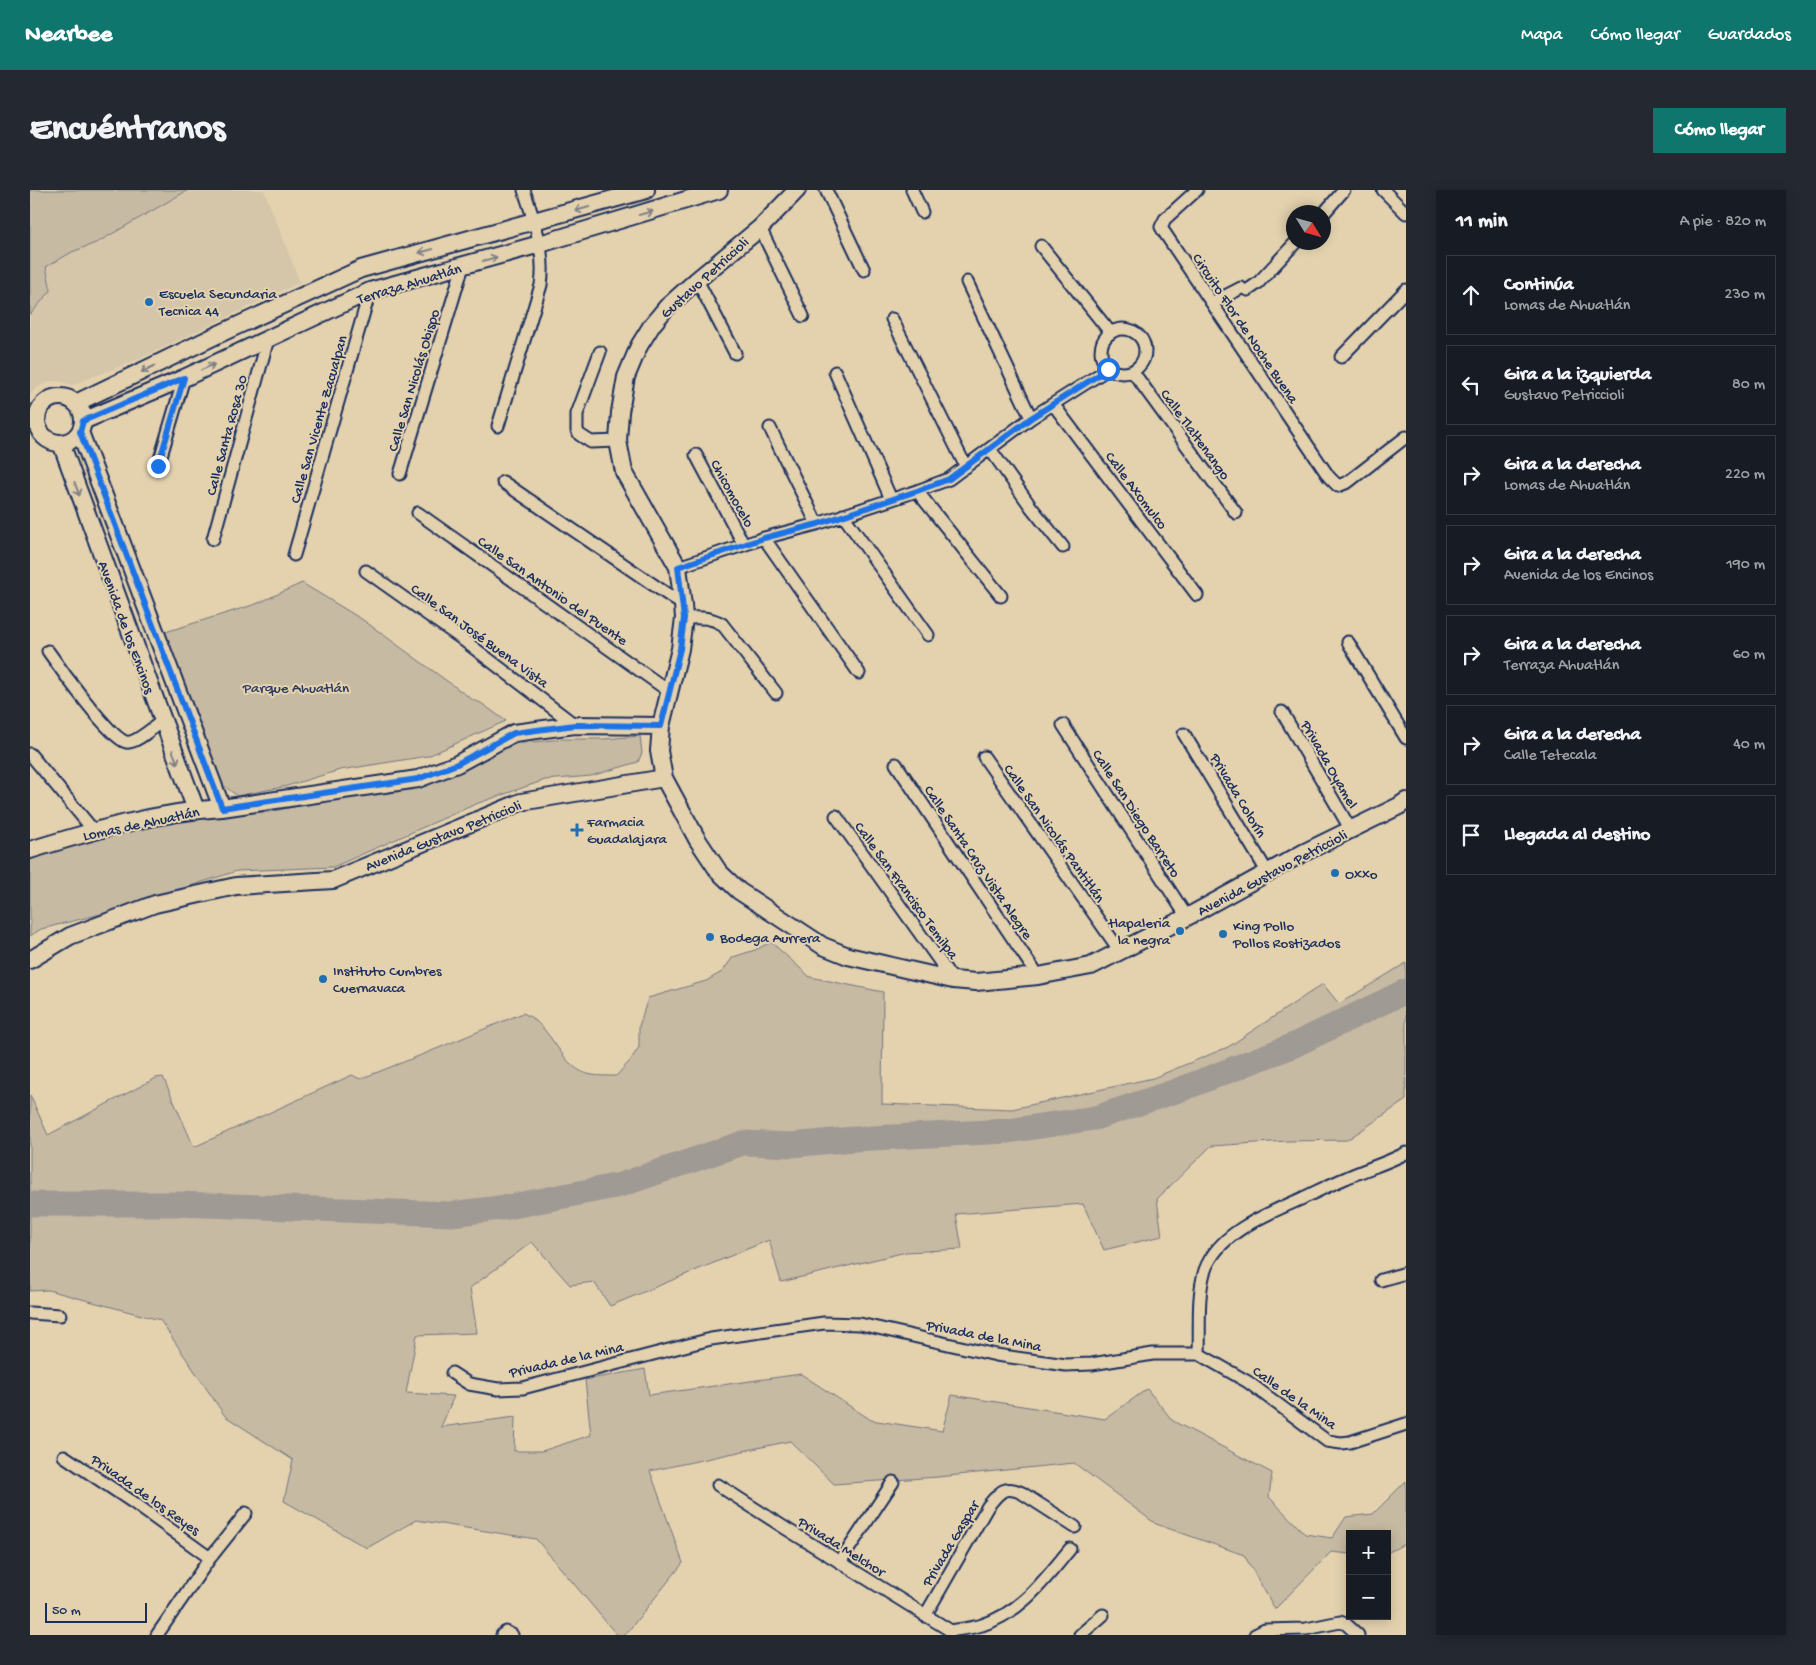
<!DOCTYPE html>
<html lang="es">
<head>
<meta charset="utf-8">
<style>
  :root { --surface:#171b24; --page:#242831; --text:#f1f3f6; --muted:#9ea1a6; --line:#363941; --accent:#0f766e }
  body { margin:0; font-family:"Gochi Hand",sans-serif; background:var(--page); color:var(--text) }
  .controls { position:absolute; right:15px; bottom:15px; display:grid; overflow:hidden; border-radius:0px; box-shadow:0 2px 12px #0003 }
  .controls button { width:45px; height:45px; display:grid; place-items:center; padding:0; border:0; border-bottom:1px solid var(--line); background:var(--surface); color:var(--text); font:25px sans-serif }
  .compass { position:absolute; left:1256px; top:15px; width:45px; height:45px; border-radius:50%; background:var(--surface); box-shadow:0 2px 12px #0003; rotate:127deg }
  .scale { position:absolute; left:15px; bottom:12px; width:102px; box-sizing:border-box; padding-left:5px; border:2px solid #1b2f5e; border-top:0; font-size:14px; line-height:18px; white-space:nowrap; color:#1b2f5e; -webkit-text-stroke:4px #e4d2af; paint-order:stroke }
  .stop { position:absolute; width:15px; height:15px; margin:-11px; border:4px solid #1a73e8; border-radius:50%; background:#fff }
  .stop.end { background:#1a73e8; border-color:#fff; box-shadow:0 1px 5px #0008 }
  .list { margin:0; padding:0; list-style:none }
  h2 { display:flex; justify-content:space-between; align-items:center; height:65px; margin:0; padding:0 20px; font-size:21px }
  h2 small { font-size:16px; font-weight:400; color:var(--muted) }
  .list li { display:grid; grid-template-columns:32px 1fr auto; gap:15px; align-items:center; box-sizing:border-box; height:80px; margin:0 10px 10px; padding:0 10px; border:1px solid var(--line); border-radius:0px }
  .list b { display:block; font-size:19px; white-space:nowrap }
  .list p { margin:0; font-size:16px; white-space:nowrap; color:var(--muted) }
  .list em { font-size:16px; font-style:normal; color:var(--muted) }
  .icon { flex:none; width:28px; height:28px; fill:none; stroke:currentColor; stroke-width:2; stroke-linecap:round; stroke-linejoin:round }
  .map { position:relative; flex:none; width:1376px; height:1445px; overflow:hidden; border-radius:0px }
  header { display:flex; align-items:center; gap:30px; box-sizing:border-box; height:70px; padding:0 25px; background:var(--accent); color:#fff }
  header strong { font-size:24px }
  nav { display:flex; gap:28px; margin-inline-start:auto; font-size:18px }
  .intro { display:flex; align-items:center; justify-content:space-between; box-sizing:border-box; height:120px; padding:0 30px }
  h1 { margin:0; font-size:35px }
  .button { padding:12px 22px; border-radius:0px; background:var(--accent); color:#fff; font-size:18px; font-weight:700 }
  main { display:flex; gap:30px; padding:0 30px }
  aside { flex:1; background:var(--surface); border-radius:0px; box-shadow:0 2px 12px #0003 }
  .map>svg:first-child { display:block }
  .built { fill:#d5c6a9 }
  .green { fill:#c7baa3; stroke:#717480 }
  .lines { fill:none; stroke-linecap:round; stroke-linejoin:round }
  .river { stroke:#a09a94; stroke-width:25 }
  .street-casing { stroke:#1b2f5e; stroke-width:15 }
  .secondary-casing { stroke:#1b2f5e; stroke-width:20 }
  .street { stroke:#e4d2af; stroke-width:11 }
  .secondary { stroke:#e4d2af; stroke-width:16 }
  .oneway { stroke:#808086 }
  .route { stroke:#1a73e8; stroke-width:6 }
  .poi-dot { fill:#1f6fb2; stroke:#e4d2af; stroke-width:2 }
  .labels { text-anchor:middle; stroke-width:4; stroke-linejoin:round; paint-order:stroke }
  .street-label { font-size:15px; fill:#1b2f5e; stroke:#e4d2af }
  .poi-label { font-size:15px; fill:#1b2f5e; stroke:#e4d2af; text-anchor:start }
  .park-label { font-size:15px; fill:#2c3d65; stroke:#e4d2af }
</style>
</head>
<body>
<header>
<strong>Nearbee</strong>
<nav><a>Mapa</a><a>Cómo llegar</a><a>Guardados</a></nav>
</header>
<div class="intro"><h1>Encuéntranos</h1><a class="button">Cómo llegar</a></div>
<main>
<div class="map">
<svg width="1376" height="1445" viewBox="0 0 1376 1445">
  <rect width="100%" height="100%" fill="#e4d2af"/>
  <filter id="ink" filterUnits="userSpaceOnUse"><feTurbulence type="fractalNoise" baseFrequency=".02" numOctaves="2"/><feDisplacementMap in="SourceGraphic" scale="10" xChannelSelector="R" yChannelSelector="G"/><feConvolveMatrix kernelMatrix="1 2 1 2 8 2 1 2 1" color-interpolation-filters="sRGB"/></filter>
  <g filter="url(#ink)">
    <!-- built -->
    <path class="built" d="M 158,0 L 234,0 L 270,92 L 109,169 L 42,195 L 32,192 L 20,191 L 7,198 L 0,205 L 0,125 L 21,100 L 16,77 L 42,62 L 68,52 Z"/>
    <!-- green -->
    <path class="green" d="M 0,0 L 158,0 L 68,52 L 42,62 L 16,77 L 21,100 L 0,125 Z
      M 272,393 L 333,430 L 443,510 L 451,513 L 476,531 L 398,566 L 310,580 L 257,596 L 207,606 L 192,594 L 178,571 L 132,443 L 226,414 Z
      M 610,546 L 612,563 L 608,572 L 561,586 L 515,590 L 446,614 L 303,677 L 207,681 L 75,723 L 11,739 L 0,746 L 0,665 L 52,654 L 107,635 L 146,626 L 239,622 L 335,602 L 380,599 L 483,554 L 533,549 L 573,549 Z
      M 741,752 L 780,787 L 853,802 L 852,914 L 982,919 L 1123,888 L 1198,857 L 1293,794 L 1309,814 L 1376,773 L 1376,910 L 1317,950 L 1257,951 L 1181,956 L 1127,1009 L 1132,1046 L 1074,1060 L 1053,1014 L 926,1024 L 932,1059 L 876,1062 L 751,1092 L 739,1050 L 580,1116 L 564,1092 L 540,1095 L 502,1052 L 440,1098 L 447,1143 L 387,1145 L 376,1203 L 424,1206 L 411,1237 L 485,1227 L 484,1261 L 512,1261 L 561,1245 L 555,1190 L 615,1179 L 619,1205 L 771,1184 L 841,1230 L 912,1241 L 922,1205 L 1075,1229 L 1117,1199 L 1143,1231 L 1242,1283 L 1239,1307 L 1275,1344 L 1302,1348 L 1316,1327 L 1343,1324 L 1376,1291 L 1376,1353 L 1357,1363 L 1357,1344 L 1320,1344 L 1320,1364 L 1301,1362 L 1245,1419 L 1214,1365 L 1126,1334 L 1044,1273 L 908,1287 L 804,1294 L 760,1251 L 620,1281 L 653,1373 L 595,1445 L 587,1445 L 506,1349 L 386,1330 L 337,1358 L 254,1311 L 263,1270 L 195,1226 L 130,1130 L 18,1100 L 0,1101 L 0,905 L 18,945 L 126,888 L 133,887 L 164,957 L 322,885 L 330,889 L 399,862 L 493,823 C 524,836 530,880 562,885 C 569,886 578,886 586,886 L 600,871 L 609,857 L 609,836 L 618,808 L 676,791 L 692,782 L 703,767 L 725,760 Z"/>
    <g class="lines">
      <!-- river -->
      <path class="river" d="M 0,1014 L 148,1014 L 421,1024 L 478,1017 L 590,995 L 713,953 L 762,955 L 823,949 L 978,941 L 1065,928 L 1149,900 L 1262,856 L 1376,801"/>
      <defs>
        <path id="street" d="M 796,0 L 834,80
          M 882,0 L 892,22
          M 1167,0 L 1135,29 L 1131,37 L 1134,42 L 1299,287 L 1308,296 L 1318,292 L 1376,247
          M 1353,0 L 1376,23
          M 1294,23 L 1314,0
          M 730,38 L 773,126
          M 1011,56 L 1080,142
          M 667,90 L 705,163
          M 937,92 L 1001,228
          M 1218,100 L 1228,93 L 1266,52
          M 1182,113 L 1211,98
          M 862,129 L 936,277
          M1071 161a22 22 0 1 1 44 0a22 22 0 1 1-44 0Z
          M 570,162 L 547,224 L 547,241 L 550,245 L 561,252 L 588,251
          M 1311,167 L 1376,100
          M 805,182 L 861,309
          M 1103,182 L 1206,323
          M 1023,214 L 1167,405
          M 468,236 L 511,95 C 516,62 504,31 494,0
          M 740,238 L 787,334
          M 960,259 L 1001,317 L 1033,357
          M 666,265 L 714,355
          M 128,276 L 154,188
          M 370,284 L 433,76
          M 473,292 L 653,415
          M 887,301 L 971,406
          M 388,323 L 640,502
          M 813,325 L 898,445
          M 734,348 L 829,483
          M 183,349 L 238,149
          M 264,365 L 340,101
          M 648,377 L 734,348 L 787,334 L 887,301 L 919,289 L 1001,228 L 1078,179
          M 336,381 L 432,449 L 545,535
          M 654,428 C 668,428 679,426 692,434 L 746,503
          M 1318,452 L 1376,548
          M 18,461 C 29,477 80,548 96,552 C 105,554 124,537 132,531
          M 1252,522 L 1321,640
          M 1033,535 L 1157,727
          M 1154,544 L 1238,683
          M 0,564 L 64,641
          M 954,567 L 1090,761
          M 866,574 L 1008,786
          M 806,626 L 923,790
          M 1351,1090 L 1376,1083
          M 0,1123 L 30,1125
          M 1169,1164 C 1170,1138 1167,1104 1175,1080 C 1189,1042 1237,1024 1271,1009 C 1286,1002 1301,994 1316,988 C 1336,979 1357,973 1376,963
          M 422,1183 L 439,1194 L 468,1199 L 493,1198 L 681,1149 L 794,1133 L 830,1134 L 966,1165 L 1036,1175 L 1062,1174 L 1123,1164 L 1169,1164 L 1218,1192 L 1297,1251 L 1311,1253 L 1320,1252 L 1376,1234
          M 34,1266 L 104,1313 L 180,1368
          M 688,1295 L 755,1338 L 921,1441
          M 810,1372 L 863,1292
          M 895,1426 L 958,1316 C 969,1303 974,1294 992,1303 L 1045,1337
          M 921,1441 C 931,1439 943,1438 952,1435 C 991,1423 1015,1389 1040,1359
          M 127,1445 L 180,1368 L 216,1323
          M 472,1445 L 476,1442 L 482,1445
          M 1050,1445 L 1073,1425
          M 1225,1445 L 1235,1440 L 1276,1439 L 1310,1432 L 1316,1434 L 1328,1445"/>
        <path id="secondary" d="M 767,0 L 730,38 L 667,90 L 636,118 L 622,135 L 609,156 L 596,187 L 590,222 L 588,251 L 594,282 L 648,377 L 653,415 L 654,428 L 650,459 L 631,536 L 629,561 L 634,588 L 667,649 L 689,682 L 709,701 L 793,756 L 818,766 L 923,790 L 946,792 L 1008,786 L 1061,776 L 1157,727 L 1273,663 L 1369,616 L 1376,611
          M7 230a23 23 0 1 1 46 0a23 23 0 1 1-46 0Z
          M 46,213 L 187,145 L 331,79 L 616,0
          M 53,231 L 154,188 L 340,101 L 510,54 L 689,0
          M 50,242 L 192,618
          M 31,253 L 166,620
          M 0,660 C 62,641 127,622 192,618 L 388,589 L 427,574 L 484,543 L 545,535 L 631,536
          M 0,770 L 40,746 L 125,714 L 206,696 L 303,690 L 491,612 L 634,588"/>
      </defs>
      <!-- street casing -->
      <use href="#street" class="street-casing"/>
      <!-- secondary casing -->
      <use href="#secondary" class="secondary-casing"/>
      <!-- street -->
      <use href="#street" class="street"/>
      <!-- secondary -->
      <use href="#secondary" class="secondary"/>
    </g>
    <!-- one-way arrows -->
    <defs><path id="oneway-shaft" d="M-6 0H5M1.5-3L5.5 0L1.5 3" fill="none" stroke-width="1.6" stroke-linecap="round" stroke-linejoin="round" transform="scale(1.25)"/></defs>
    <g class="oneway">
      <use href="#oneway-shaft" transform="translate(552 19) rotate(164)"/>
      <use href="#oneway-shaft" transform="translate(616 23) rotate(-16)"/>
      <use href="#oneway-shaft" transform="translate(396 61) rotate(164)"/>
      <use href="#oneway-shaft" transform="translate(460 69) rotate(-16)"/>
      <use href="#oneway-shaft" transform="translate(178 177) rotate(-25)"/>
      <use href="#oneway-shaft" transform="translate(118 179) rotate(154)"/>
      <use href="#oneway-shaft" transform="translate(47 299) rotate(70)"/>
      <use href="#oneway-shaft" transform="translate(145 567) rotate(69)"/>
    </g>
  </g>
  <g class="lines" filter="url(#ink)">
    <!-- route -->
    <path class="route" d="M 128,276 L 154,188 L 53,231 L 50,242 L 192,618 L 388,589 L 427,574 L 484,543 L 545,535 L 631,536 L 650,459 L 654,428 L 648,377 L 734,348 L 788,334 L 887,301 L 919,289 L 1001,228 L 1078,179"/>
  </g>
  <!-- markers -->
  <g class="poi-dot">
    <circle cx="119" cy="112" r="5"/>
    <path d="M544.5 632.5h5v5h5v5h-5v5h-5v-5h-5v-5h5z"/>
    <circle cx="1305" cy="683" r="5"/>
    <circle cx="1150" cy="741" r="5"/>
    <circle cx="1193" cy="744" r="5"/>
    <circle cx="680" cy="747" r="5"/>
    <circle cx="293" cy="789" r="5"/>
  </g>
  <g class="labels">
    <!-- street labels -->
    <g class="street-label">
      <text transform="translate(674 87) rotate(-42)" y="5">Gustavo Petriccioli</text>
      <text transform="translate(379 93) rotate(-17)" y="5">Terraza Ahuatlán</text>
      <text transform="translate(1216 138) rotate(56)" y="5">Circuito Flor de Noche Buena</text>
      <text transform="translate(383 190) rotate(-73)" y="5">Calle San Nicolás Obispo</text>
      <text transform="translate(288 229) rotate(-74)" y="5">Calle San Vicente Zacualpan</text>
      <text transform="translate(1166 244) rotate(54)" y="5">Calle Tlaltenango</text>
      <text transform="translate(196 245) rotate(-75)" y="5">Calle Santa Rosa 30</text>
      <text transform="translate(1107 300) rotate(53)" y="5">Calle Axomulco</text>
      <text transform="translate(703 303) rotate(61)" y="5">Chicomocelo</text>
      <text transform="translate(523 400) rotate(35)" y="5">Calle San Antonio del Puente</text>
      <text transform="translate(97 437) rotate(70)" y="5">Avenida de los Encinos</text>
      <text transform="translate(450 445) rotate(36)" y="5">Calle San José Buena Vista</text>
      <text transform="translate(1300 574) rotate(60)" y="5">Privada Oyamel</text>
      <text transform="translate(1209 605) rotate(59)" y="5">Privada Colorín</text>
      <text transform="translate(1107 623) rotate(57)" y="5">Calle San Diego Barreto</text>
      <text transform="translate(111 633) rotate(-12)" y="5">Lomas de Ahuatlán</text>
      <text transform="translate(1025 643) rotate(55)" y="5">Calle San Nicolás Pantitlán</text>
      <text transform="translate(413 645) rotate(-22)" y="5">Avenida Gustavo Petriccioli</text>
      <text transform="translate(949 672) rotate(56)" y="5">Calle Santa Cruz Vista Alegre</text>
      <text transform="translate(1242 682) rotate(-28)" y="5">Avenida Gustavo Petriccioli</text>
      <text transform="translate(877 700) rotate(54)" y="5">Calle San Francisco Temilpa</text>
      <text transform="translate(954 1145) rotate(11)" y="5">Privada de la Mina</text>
      <text transform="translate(536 1169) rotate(-13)" y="5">Privada de la Mina</text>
      <text transform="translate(1265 1207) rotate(35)" y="5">Calle de la Mina</text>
      <text transform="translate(116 1304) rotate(35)" y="5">Privada de los Reyes</text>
      <text transform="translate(920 1353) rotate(-59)" y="5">Privada Gaspar</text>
      <text transform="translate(812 1356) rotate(32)" y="5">Privada Melchor</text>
    </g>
    <!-- poi labels -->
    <g class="poi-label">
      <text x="129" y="108">Escuela Secundaria<tspan x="129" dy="17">Tecnica 44</tspan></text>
      <text x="557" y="636">Farmacia<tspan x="557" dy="17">Guadalajara</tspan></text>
      <text x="1315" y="688">Oxxo</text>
      <text x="1140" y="737" text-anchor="end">tlapaleria<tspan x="1140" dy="17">la negra</tspan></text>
      <text x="1203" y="740">King Pollo<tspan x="1203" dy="17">Pollos Rostizados</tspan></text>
      <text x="690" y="752">Bodega Aurrera</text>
      <text x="303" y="785">Instituto Cumbres<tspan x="303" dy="17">Cuernavaca</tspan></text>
    </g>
    <!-- park labels -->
    <g class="park-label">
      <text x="266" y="502">Parque Ahuatlán</text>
    </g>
  </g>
</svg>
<div class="controls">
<button>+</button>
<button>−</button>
</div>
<svg class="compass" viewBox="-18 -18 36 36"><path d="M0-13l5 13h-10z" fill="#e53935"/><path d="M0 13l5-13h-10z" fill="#9ea1a6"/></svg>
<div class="scale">50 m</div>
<div class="stop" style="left:1078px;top:179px"></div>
<div class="stop end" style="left:128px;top:276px"></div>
</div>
<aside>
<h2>11 min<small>A pie · 820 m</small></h2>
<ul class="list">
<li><svg class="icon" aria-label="ahead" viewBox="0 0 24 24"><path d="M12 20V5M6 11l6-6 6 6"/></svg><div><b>Continúa</b><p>Lomas de Ahuatlán</p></div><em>230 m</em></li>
<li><svg class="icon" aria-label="left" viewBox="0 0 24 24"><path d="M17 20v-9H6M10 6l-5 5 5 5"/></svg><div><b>Gira a la izquierda</b><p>Gustavo Petriccioli</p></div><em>80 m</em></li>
<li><svg class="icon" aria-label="right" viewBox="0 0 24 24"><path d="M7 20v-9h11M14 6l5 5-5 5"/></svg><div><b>Gira a la derecha</b><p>Lomas de Ahuatlán</p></div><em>220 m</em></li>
<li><svg class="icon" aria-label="right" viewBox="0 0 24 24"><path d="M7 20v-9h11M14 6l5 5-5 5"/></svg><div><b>Gira a la derecha</b><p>Avenida de los Encinos</p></div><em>190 m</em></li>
<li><svg class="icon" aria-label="right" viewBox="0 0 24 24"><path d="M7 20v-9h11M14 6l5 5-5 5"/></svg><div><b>Gira a la derecha</b><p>Terraza Ahuatlán</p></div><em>60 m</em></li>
<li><svg class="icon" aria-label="right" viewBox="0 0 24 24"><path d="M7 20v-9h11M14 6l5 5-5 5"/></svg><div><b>Gira a la derecha</b><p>Calle Tetecala</p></div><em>40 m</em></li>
<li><svg class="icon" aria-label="arrive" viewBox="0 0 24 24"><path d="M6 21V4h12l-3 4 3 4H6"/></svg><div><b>Llegada al destino</b></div></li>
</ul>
</aside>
</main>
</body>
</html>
